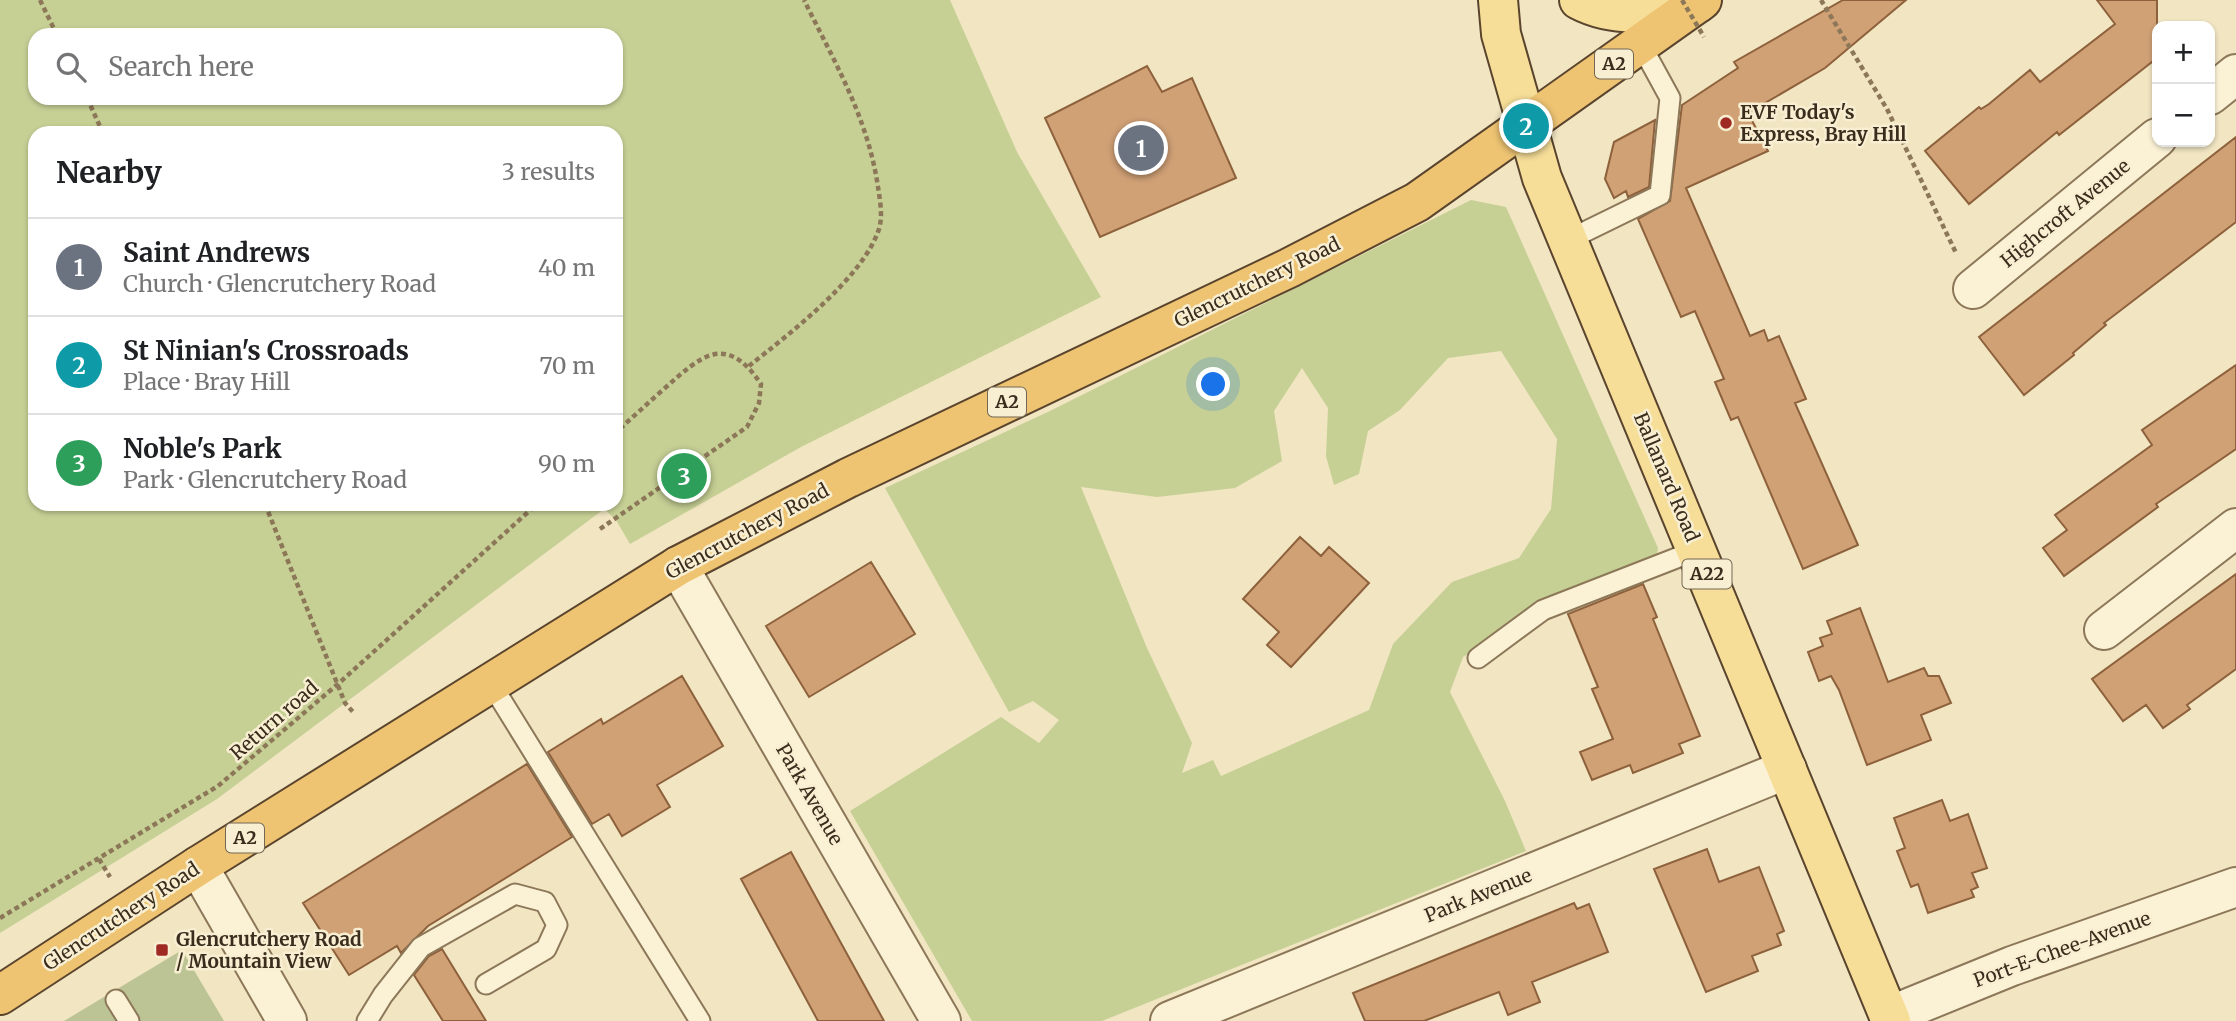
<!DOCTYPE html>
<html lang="en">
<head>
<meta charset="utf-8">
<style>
  :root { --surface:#fff; --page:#f2f2f2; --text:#202124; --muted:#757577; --line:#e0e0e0; --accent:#9f2a24 }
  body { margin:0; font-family:Merriweather,serif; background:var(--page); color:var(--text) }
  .controls { position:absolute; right:21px; top:21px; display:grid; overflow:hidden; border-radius:14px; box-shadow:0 2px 5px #0004 }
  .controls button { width:63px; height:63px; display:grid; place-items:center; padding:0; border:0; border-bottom:2px solid var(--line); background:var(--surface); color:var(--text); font:35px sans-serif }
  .you { position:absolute; left:1214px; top:385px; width:24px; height:24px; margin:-18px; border:5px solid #fff; border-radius:50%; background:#1a73e8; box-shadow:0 0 0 10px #1a73e833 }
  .badge { display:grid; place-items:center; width:46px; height:46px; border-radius:50%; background:var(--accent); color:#fff; font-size:23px; font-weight:700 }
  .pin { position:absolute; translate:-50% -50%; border:4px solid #fff; box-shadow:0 2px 7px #0006 }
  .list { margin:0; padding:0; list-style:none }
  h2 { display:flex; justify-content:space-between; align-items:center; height:91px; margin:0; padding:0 28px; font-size:30px }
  h2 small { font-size:23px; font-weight:400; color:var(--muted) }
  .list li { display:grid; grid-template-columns:46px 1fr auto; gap:21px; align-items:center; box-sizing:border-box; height:98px; padding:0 28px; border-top:2px solid var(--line) }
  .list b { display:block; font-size:26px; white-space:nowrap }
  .list p { margin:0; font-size:23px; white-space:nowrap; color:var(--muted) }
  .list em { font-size:23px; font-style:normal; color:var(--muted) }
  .icon { flex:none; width:38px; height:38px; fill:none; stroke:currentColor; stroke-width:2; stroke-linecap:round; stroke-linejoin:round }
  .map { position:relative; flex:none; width:2236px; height:1021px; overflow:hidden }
  .search { position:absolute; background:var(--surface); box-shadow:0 2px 5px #0004; left:28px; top:28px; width:595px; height:77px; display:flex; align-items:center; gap:18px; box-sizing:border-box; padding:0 24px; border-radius:21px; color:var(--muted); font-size:26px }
  .panel { position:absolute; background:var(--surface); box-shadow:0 2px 5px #0004; left:28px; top:126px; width:595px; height:385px; border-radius:21px }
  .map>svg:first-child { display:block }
  .green { fill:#c6d095; fill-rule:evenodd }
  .cemetery { fill:#bcc495 }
  .building { fill:#d1a176; stroke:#8d613c; stroke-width:2 }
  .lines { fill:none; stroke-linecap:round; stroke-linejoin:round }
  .service-casing { stroke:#8c7758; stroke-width:23 }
  .minor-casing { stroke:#8c7758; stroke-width:42 }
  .primary-casing { stroke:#5a442d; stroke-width:42 }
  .trunk-casing { stroke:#5a442d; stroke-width:42 }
  .path { stroke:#8c7758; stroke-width:4.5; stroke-dasharray:5 3.5; stroke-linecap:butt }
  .service { stroke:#fbf2d6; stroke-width:19 }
  .minor { stroke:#fbf2d6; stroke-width:38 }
  .primary { stroke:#f6de98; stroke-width:38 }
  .trunk { stroke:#eec473; stroke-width:38 }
  .path-bridge { stroke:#8c7758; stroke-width:4.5; stroke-dasharray:5 3.5; stroke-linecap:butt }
  .poi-dot { fill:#9f2a24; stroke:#f8efd2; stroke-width:2.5 }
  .labels { text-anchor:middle; stroke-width:5; stroke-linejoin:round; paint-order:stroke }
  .shield { fill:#f8efd2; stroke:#746753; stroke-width:2 }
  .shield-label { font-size:18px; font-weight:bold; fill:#3b2d1d }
  .poi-label { font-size:19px; font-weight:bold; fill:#3b2d1d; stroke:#f8efd2; text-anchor:start }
  .street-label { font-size:19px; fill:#3b2d1d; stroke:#f8efd2 }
</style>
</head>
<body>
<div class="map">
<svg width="2236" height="1021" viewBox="0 0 2236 1021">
  <rect width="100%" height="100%" fill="#f1e5c2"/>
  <!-- green -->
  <path class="green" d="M 0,0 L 950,0 L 1017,152 L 1101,297 L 801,447 L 630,544 L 616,520 L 604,509 L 217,799 L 0,933 ZM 35,35 L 616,35 L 616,98 L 35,98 ZM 35,133 L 616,133 L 616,504 L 35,504 Z
    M 1471,200 L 1506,207 L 1658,548 L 1656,561 L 1500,634 L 1463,657 L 1450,692 L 1505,801 L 1526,851 L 1102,1021 L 972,1021 L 850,811 L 1001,717 L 1039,743 L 1059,720 L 1033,701 L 1009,712 L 885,488 L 1050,411 ZM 1501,351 L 1557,439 L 1551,509 L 1519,558 L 1452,582 L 1393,644 L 1369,710 L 1221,776 L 1213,760 L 1182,773 L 1192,743 L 1147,648 L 1081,487 L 1157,497 L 1235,488 L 1282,461 L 1274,411 L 1302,368 L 1328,408 L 1326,456 L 1334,485 L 1359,474 L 1368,431 L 1400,410 L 1448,358 Z"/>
  <!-- cemetery -->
  <path class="cemetery" d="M 182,950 L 224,1021 L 64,1021 Z"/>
  <!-- building -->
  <path class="building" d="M 1843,0 L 1906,0 L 1825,68 L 1748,113 L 1768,151 L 1686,188 L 1750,336 L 1764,330 L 1768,341 L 1779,336 L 1806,399 L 1795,403 L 1858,545 L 1803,569 L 1738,417 L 1731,420 L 1715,382 L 1724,379 L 1695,311 L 1681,317 L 1638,219 L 1670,201 L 1682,105 L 1738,68 L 1734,62 Z
    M 2097,0 L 2157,0 L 2157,58 L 2059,135 L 2057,132 L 1969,204 L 1925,151 L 1979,107 L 1981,109 L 1989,104 L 2030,70 L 2040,82 L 2115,24 Z
    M 1147,66 L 1162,92 L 1192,78 L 1236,178 L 1100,237 L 1045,118 Z
    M 1655,120 L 1649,187 L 1628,197 L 1626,191 L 1614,198 L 1605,179 L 1614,142 Z
    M 2236,137 L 2236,222 L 2104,323 L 2106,325 L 2073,353 L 2074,355 L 2024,395 L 1979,337 Z
    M 2236,365 L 2236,449 L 2156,504 L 2158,507 L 2064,576 L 2043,548 L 2067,530 L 2055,515 L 2152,445 L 2142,430 Z
    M 1300,537 L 1321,556 L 1329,547 L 1369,583 L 1291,667 L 1267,645 L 1279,632 L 1243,599 Z
    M 871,562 L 915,634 L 809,697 L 766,626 Z
    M 2236,574 L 2236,669 L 2187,705 L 2190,709 L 2163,728 L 2146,705 L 2123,721 L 2092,679 Z
    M 1643,584 L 1657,617 L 1653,619 L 1700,736 L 1679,744 L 1683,753 L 1633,773 L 1630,765 L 1592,780 L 1580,752 L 1613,739 L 1592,689 L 1598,687 L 1568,614 Z
    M 1860,608 L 1888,682 L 1924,668 L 1928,676 L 1939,676 L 1951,703 L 1921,715 L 1931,740 L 1867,765 L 1839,690 L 1831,676 L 1819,681 L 1808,652 L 1823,646 L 1820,638 L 1832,634 L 1827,621 Z
    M 682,676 L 723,746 L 657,785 L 670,807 L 622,836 L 609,814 L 592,824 L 548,752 L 601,719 L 603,724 Z
    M 527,764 L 572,837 L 428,926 L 401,953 L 397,946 L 349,975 L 303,903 Z
    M 1942,800 L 1950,821 L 1968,814 L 1987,868 L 1972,873 L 1978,887 L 1971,890 L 1974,897 L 1928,913 L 1918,884 L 1911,887 L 1897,851 L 1905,848 L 1894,818 Z
    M 1707,849 L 1719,882 L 1759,867 L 1784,931 L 1777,934 L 1781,945 L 1752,956 L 1758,971 L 1706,992 L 1654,869 Z
    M 791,852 L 847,954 L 884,1021 L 818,1021 L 779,949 L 741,879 Z
    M 1574,903 L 1577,909 L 1589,904 L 1608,952 L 1532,982 L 1540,1002 L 1508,1015 L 1499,992 L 1424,1021 L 1365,1021 L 1353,993 Z
    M 442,949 L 486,1021 L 443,1021 L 414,975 L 429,956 Z"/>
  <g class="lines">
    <defs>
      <path id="service" d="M 1568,240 L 1660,195 L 1670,98 L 1641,45
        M 1478,658 L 1543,610 L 1697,550
        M 490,682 L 700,1021
        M 116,1000 L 129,1021
        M 367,1021 L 383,995 L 421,947 L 515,894 L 545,902 L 557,925 L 546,949 L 486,984"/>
      <path id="minor" d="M 2210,95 L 2236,74
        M 1973,289 L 2157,138
        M 678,566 L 941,1021
        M 2104,630 L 2236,528
        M 198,866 L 287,1021
        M 1889,1016 L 2012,966 L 2236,887
        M 1170,1021 L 1787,769"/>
      <path id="primary" d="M 1498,0 L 1501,34 L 1542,178 L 1891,1021
        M 1579,0 C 1617,20 1658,12 1698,3"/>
      <path id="trunk" d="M 0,995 L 198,866 L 678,566 L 848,478 L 1289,268 L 1417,202 L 1702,0"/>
    </defs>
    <!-- service casing -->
    <use href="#service" class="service-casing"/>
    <!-- minor casing -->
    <use href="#minor" class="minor-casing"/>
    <!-- primary casing -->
    <use href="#primary" class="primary-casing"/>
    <!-- trunk casing -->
    <use href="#trunk" class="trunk-casing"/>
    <!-- path -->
    <path class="path" d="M 40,0 L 57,35
      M 1821,0 L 1887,109 L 1956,253
      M 87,98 L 103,133
      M 749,366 C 789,334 863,278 879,229 C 883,216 880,200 878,187 C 868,118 834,61 804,0
      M 265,504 L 345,703 L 353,712
      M 600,529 L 747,427 L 759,403 L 761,384 C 726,332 701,356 665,388 C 648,403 632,418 616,432
      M 99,859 L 110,877
      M 0,918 L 218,786 L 338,684 L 537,504"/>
    <!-- service -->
    <use href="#service" class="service"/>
    <!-- minor -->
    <use href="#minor" class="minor"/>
    <!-- primary -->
    <use href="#primary" class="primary"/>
    <!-- trunk -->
    <use href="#trunk" class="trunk"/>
    <!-- path-bridge -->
    <path class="path-bridge" d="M 1682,0 L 1704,37"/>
  </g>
  <!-- markers -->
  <g class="poi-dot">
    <circle cx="1726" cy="123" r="7"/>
    <rect x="155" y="943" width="14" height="14" rx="3.5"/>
  </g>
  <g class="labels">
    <!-- shield labels -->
    <g class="shield">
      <rect x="1595" y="49.5" width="38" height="29" rx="5"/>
      <rect x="988" y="387.5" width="38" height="29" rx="5"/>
      <rect x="1682.5" y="559.5" width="49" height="29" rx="5"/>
      <rect x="226" y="823.5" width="38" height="29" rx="5"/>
    </g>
    <g class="shield-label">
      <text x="1614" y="70">A2</text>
      <text x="1007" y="408">A2</text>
      <text x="1707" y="580">A22</text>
      <text x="245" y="844">A2</text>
    </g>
    <!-- poi labels -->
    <g class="poi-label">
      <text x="1740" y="119">EVF Today's<tspan x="1740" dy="22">Express, Bray Hill</tspan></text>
      <text x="176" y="946">Glencrutchery Road<tspan x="176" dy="22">/ Mountain View</tspan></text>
    </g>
    <!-- street labels -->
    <g class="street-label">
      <text transform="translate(2065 213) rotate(-39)" y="7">Highcroft Avenue</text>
      <text transform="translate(1257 282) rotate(-26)" y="7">Glencrutchery Road</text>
      <text transform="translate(1667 477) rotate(67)" y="7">Ballanard Road</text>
      <text transform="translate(747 531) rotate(-28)" y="7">Glencrutchery Road</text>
      <text transform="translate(274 720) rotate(-41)" y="7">Return road</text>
      <text transform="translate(810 794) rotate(60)" y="7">Park Avenue</text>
      <text transform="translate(1478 895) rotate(-22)" y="7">Park Avenue</text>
      <text transform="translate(121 916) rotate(-33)" y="7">Glencrutchery Road</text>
      <text transform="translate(2062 949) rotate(-20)" y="7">Port-E-Chee-Avenue</text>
    </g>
  </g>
</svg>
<div class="controls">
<button>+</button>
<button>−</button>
</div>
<div class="you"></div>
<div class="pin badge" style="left:1141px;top:148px;background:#6b7280">1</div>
<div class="pin badge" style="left:1526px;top:126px;background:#0f9aa8">2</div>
<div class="pin badge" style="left:684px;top:476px;background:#2e9e5b">3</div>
<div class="search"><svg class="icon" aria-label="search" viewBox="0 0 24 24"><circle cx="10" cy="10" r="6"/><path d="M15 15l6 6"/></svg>Search here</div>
<section class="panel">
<h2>Nearby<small>3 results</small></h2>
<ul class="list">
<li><span class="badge" style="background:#6b7280">1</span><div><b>Saint Andrews</b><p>Church · Glencrutchery Road</p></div><em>40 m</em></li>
<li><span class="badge" style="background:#0f9aa8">2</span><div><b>St Ninian's Crossroads</b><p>Place · Bray Hill</p></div><em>70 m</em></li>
<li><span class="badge" style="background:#2e9e5b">3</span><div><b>Noble's Park</b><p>Park · Glencrutchery Road</p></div><em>90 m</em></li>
</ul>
</section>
</div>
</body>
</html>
